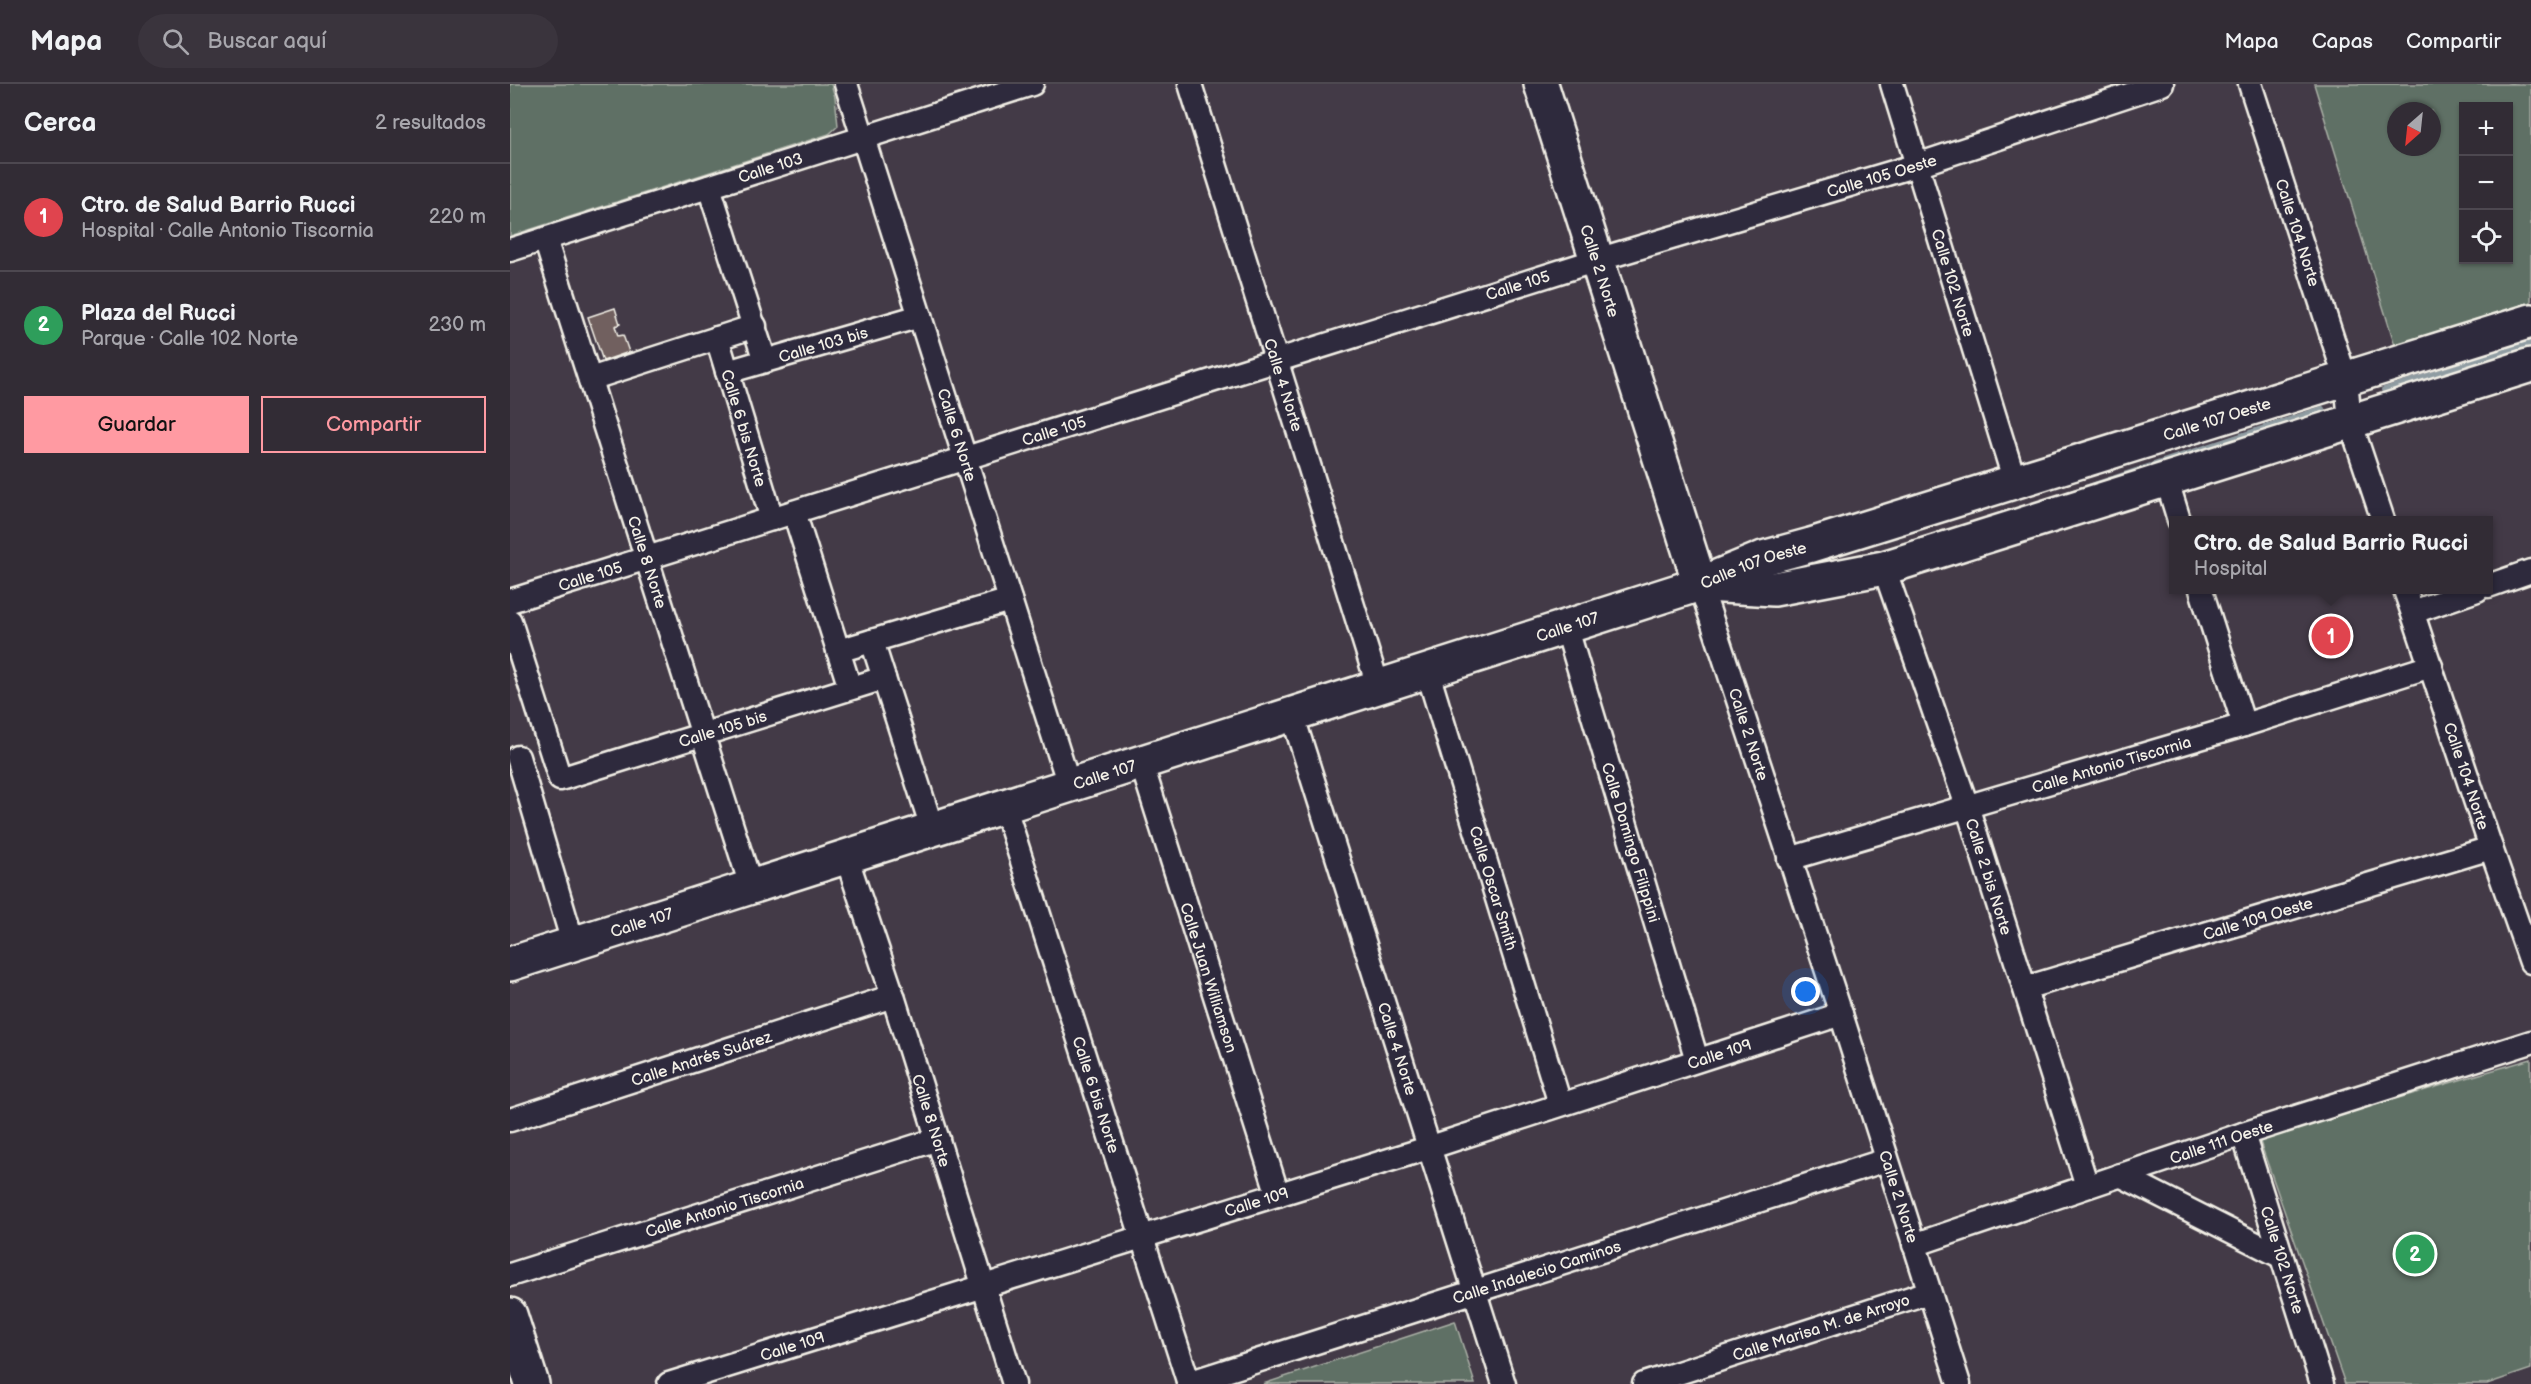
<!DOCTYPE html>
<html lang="es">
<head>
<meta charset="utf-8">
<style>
  :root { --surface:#322c35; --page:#3a343d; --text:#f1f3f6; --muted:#a8a7ad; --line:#4d4850; --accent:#ff9aa2 }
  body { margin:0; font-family:"Balsamiq Sans",sans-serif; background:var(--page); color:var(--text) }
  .controls { position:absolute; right:18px; top:18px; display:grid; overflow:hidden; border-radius:0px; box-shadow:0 2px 4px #0004 }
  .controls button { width:54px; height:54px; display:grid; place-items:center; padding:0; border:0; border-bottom:2px solid var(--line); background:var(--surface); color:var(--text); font:30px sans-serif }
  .compass { position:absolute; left:1877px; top:18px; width:54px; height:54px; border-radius:50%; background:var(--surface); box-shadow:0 2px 4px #0004; rotate:207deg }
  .you { position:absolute; left:1296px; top:908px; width:21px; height:21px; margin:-15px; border:4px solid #fff; border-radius:50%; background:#1a73e8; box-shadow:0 0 0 9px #1a73e833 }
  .badge { display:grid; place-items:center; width:39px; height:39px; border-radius:50%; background:var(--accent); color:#fff; font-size:20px; font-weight:700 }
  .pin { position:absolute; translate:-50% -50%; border:3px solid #fff; box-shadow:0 2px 6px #0006 }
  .popup { position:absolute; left:1659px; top:432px; width:324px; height:78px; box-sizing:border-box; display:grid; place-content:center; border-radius:0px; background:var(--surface); filter:drop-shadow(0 2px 4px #0005); font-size:20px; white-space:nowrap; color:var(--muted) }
  .popup b { font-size:22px; color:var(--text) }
  .popup::after { content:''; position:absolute; left:50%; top:100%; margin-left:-12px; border:12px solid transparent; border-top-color:var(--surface) }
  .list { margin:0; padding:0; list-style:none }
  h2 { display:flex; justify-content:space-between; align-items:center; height:78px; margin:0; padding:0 24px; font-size:26px }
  h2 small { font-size:20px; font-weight:400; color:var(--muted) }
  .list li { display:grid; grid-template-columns:39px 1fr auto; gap:18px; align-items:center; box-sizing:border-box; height:108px; padding:0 24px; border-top:2px solid var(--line) }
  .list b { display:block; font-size:22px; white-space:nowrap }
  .list p { margin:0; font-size:20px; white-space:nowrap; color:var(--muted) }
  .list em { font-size:20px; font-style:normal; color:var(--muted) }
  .actions { display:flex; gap:12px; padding:18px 24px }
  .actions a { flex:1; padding:14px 0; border:2px solid var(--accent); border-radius:0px; text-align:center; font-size:21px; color:var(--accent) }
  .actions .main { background:var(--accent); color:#111 }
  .icon { flex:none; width:33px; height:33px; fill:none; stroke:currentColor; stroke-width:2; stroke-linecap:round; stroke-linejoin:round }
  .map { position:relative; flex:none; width:2021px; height:1300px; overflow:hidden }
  header { display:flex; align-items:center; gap:36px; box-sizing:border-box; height:84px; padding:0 30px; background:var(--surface); border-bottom:2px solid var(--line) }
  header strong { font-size:28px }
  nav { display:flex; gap:33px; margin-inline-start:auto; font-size:21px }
  .search { width:420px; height:54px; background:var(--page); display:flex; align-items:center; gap:15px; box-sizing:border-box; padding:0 21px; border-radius:33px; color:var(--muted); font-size:22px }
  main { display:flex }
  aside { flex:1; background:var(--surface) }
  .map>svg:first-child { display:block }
  .green { fill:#5f6f65; stroke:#aab0a6; stroke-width:1.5; fill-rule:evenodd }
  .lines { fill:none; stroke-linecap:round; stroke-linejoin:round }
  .stream { stroke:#8f9ca2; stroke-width:6 }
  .building { fill:#71615e; stroke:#f4f1e8; stroke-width:1.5 }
  .street-casing { stroke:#f4f1e8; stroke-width:27 }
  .secondary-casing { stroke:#f4f1e8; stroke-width:38 }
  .street { stroke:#2f2a3d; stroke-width:22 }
  .secondary { stroke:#2f2a3d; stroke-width:33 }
  .labels { text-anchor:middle; stroke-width:4.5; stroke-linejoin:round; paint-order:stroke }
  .street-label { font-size:16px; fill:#f4f1e8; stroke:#2f2a3d }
</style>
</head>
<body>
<header>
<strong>Mapa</strong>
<div class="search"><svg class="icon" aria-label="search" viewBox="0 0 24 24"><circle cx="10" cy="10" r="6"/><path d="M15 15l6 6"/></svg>Buscar aquí</div>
<nav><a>Mapa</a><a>Capas</a><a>Compartir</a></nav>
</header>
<main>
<aside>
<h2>Cerca<small>2 resultados</small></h2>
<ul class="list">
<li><span class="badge" style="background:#e0444e">1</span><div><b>Ctro. de Salud Barrio Rucci</b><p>Hospital · Calle Antonio Tiscornia</p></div><em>220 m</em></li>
<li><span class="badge" style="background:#2e9e5b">2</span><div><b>Plaza del Rucci</b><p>Parque · Calle 102 Norte</p></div><em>230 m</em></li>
</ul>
<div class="actions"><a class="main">Guardar</a><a>Compartir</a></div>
</aside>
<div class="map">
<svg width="2021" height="1300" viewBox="0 0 2021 1300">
  <rect width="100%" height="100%" fill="#433a47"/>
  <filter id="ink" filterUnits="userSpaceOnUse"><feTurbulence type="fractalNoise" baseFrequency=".0167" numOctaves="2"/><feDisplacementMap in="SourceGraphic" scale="12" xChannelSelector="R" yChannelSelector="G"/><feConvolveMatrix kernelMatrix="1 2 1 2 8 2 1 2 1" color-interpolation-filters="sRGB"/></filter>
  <g filter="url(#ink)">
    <!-- green -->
    <path class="green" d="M 0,0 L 321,0 L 325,13 L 328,42 L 319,50 L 0,152 Z
      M 1804,0 L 2021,0 L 2021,227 L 1888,271 ZM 1954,22 L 1998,22 L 1998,176 L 1954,176 ZM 1886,27 L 1922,27 L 1922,63 L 1886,63 Z
      M 2021,975 L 2021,1285 L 1977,1300 L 1835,1300 L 1749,1055 Z
      M 945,1237 L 965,1300 L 753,1300 Z"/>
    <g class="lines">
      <!-- stream -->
      <path class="stream" d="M 1874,306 L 2021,259
        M 1557,410 L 1812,325"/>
    </g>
    <!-- building -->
    <path class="building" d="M 105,224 L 110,240 L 105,242 L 108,252 L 113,251 L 119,268 L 93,277 L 78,233 Z"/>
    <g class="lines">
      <defs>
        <g id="street">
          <path id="s1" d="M 336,0 L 559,701"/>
          <path id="s2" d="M 680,0 L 868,602"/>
          <path id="s3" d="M 1382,0 L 1505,398"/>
          <path id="s4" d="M 1740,0 L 1836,296 L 1840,337 L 1873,436"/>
          <path d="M 199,103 L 255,277"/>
          <path id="s5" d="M 35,155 L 241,802"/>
          <path id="s6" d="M 0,166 L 522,0"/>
          <path id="s7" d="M 207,254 L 262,435"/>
          <path id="s8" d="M 217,288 L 410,232"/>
          <path d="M 80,295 L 245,242"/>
          <path d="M 1657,397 L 1669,436"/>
          <path d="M 284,428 L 340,604"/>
          <path id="s9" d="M 1374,484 L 1457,722 L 1577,1102"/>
          <path id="s10" d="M 1190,500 L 1331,930 L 1449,1300"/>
          <path d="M 1978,502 L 2021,487"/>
          <path d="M 1691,506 L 1734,641"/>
          <path id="s11" d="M 1895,506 L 1981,764 L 2021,878"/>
          <path id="s12" d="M 0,517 L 1087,176 L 1407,81 L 1652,0"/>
          <path d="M 1903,528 L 1967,506"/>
          <path id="s13" d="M 0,537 L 50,695 L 374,594"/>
          <path id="s14" d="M 1056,542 L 1187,976"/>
          <path d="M 362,557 L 422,744"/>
          <path d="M 328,567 L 500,516"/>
          <path id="s15" d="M 917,586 L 1050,1020"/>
          <path id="s16" d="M 782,630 L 994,1300"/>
          <path d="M 8,673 L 63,859"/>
          <path id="s17" d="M 631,678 L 768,1111"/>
          <path id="s18" d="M 494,721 L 679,1300"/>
          <path id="s19" d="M 336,772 L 383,912 L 504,1300"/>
          <path id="s20" d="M 1279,775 L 1734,641 L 1921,582"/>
          <path id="s21" d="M 1515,904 L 1981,764"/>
          <path id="s22" d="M 0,1036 L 383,912"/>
          <path id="s23" d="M 1733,1050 L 1812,1300"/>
          <path d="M 1610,1091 L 1770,1172"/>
          <path id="s24" d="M 1404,1161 L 1733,1050 L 2021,958"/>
          <path id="s25" d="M 0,1191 L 428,1055"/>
          <path id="s26" d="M 678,1299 L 1376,1076"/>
          <path id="s27" d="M 159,1300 L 918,1064 L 1331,930"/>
          <path id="s28" d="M 1134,1300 L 1419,1208"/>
        </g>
        <g id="secondary">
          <path id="s29" d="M 1031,0 L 1190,500"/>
          <path d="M 1195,501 L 1264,505 L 1374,484 L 2021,281"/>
          <path id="s30" d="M 0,880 L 1190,500 L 1253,474 L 1301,461 L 2021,237"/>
          <path d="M 0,1231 L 22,1300"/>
        </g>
      </defs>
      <!-- street casing -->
      <use href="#street" class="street-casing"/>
      <!-- secondary casing -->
      <use href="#secondary" class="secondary-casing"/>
      <!-- street -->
      <use href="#street" class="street"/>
      <!-- secondary -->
      <use href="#secondary" class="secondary"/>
    </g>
  </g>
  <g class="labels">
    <!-- street labels -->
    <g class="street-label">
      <text dy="6" stroke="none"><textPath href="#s6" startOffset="273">Calle 103</textPath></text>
      <text dy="6" stroke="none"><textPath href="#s12" startOffset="1436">Calle 105 Oeste</textPath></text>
      <text dy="6" stroke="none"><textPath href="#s4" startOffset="156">Calle 104 Norte</textPath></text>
      <text dy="6" stroke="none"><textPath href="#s29" startOffset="196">Calle 2 Norte</textPath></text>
      <text dy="6" stroke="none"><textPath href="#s3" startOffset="208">Calle 102 Norte</textPath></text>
      <text dy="6" stroke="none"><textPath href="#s12" startOffset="1056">Calle 105</textPath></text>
      <text dy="6" stroke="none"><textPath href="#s8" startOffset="100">Calle 103 bis</textPath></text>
      <text dy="6" stroke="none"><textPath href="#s2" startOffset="315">Calle 4 Norte</textPath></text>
      <text dy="6" stroke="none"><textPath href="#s30" startOffset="1792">Calle 107 Oeste</textPath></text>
      <text dy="6" stroke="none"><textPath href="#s7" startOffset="94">Calle 6 bis Norte</textPath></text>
      <text dy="6" stroke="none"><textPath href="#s12" startOffset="570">Calle 105</textPath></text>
      <text dy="6" stroke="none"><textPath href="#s1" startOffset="368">Calle 6 Norte</textPath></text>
      <text dy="6" stroke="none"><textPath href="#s5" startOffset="339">Calle 8 Norte</textPath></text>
      <text dy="6" stroke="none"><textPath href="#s30" startOffset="1306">Calle 107 Oeste</textPath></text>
      <text dy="6" stroke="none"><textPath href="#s12" startOffset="84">Calle 105</textPath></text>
      <text dy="6" stroke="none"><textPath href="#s30" startOffset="1110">Calle 107</textPath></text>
      <text dy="6" stroke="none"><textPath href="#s13" startOffset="336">Calle 105 bis</textPath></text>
      <text dy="6" stroke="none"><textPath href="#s10" startOffset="158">Calle 2 Norte</textPath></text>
      <text dy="6" stroke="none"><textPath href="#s20" startOffset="336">Calle Antonio Tiscornia</textPath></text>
      <text dy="6" stroke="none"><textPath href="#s30" startOffset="624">Calle 107</textPath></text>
      <text dy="6" stroke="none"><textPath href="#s11" startOffset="196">Calle 104 Norte</textPath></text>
      <text dy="6" stroke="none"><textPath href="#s14" startOffset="226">Calle Domingo Filippini</textPath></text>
      <text dy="6" stroke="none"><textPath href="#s9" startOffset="326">Calle 2 bis Norte</textPath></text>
      <text dy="6" stroke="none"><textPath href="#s15" startOffset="228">Calle Oscar Smith</textPath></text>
      <text dy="6" stroke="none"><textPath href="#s21" startOffset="243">Calle 109 Oeste</textPath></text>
      <text dy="6" stroke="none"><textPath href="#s30" startOffset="138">Calle 107</textPath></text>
      <text dy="6" stroke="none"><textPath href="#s17" startOffset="226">Calle Juan Williamson</textPath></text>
      <text dy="6" stroke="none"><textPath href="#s16" startOffset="351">Calle 4 Norte</textPath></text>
      <text dy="6" stroke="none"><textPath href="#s27" startOffset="1101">Calle 109</textPath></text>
      <text dy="6" stroke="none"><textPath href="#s22" startOffset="201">Calle Andrés Suárez</textPath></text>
      <text dy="6" stroke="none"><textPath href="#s18" startOffset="304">Calle 6 bis Norte</textPath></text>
      <text dy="6" stroke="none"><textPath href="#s19" startOffset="278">Calle 8 Norte</textPath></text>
      <text dy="6" stroke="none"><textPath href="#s24" startOffset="324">Calle 111 Oeste</textPath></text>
      <text dy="6" stroke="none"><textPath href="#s10" startOffset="644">Calle 2 Norte</textPath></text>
      <text dy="6" stroke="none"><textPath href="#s27" startOffset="615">Calle 109</textPath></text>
      <text dy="6" stroke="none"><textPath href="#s25" startOffset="225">Calle Antonio Tiscornia</textPath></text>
      <text dy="6" stroke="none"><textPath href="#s23" startOffset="132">Calle 102 Norte</textPath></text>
      <text dy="6" stroke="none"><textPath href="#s26" startOffset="366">Calle Indalecio Caminos</textPath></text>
      <text dy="6" stroke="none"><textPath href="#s28" startOffset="186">Calle Marisa M. de Arroyo</textPath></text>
      <text dy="6" stroke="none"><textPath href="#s27" startOffset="129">Calle 109</textPath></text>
    </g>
  </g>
</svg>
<div class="controls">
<button>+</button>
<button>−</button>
<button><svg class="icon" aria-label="locate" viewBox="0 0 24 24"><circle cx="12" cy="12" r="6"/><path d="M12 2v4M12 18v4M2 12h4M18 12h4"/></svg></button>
</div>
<svg class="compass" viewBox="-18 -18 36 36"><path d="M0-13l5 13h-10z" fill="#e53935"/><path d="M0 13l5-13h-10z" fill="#a8a7ad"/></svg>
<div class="you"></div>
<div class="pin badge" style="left:1821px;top:552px;background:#e0444e">1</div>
<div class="popup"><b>Ctro. de Salud Barrio Rucci</b>Hospital</div>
<div class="pin badge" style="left:1905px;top:1170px;background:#2e9e5b">2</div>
</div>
</main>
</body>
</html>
